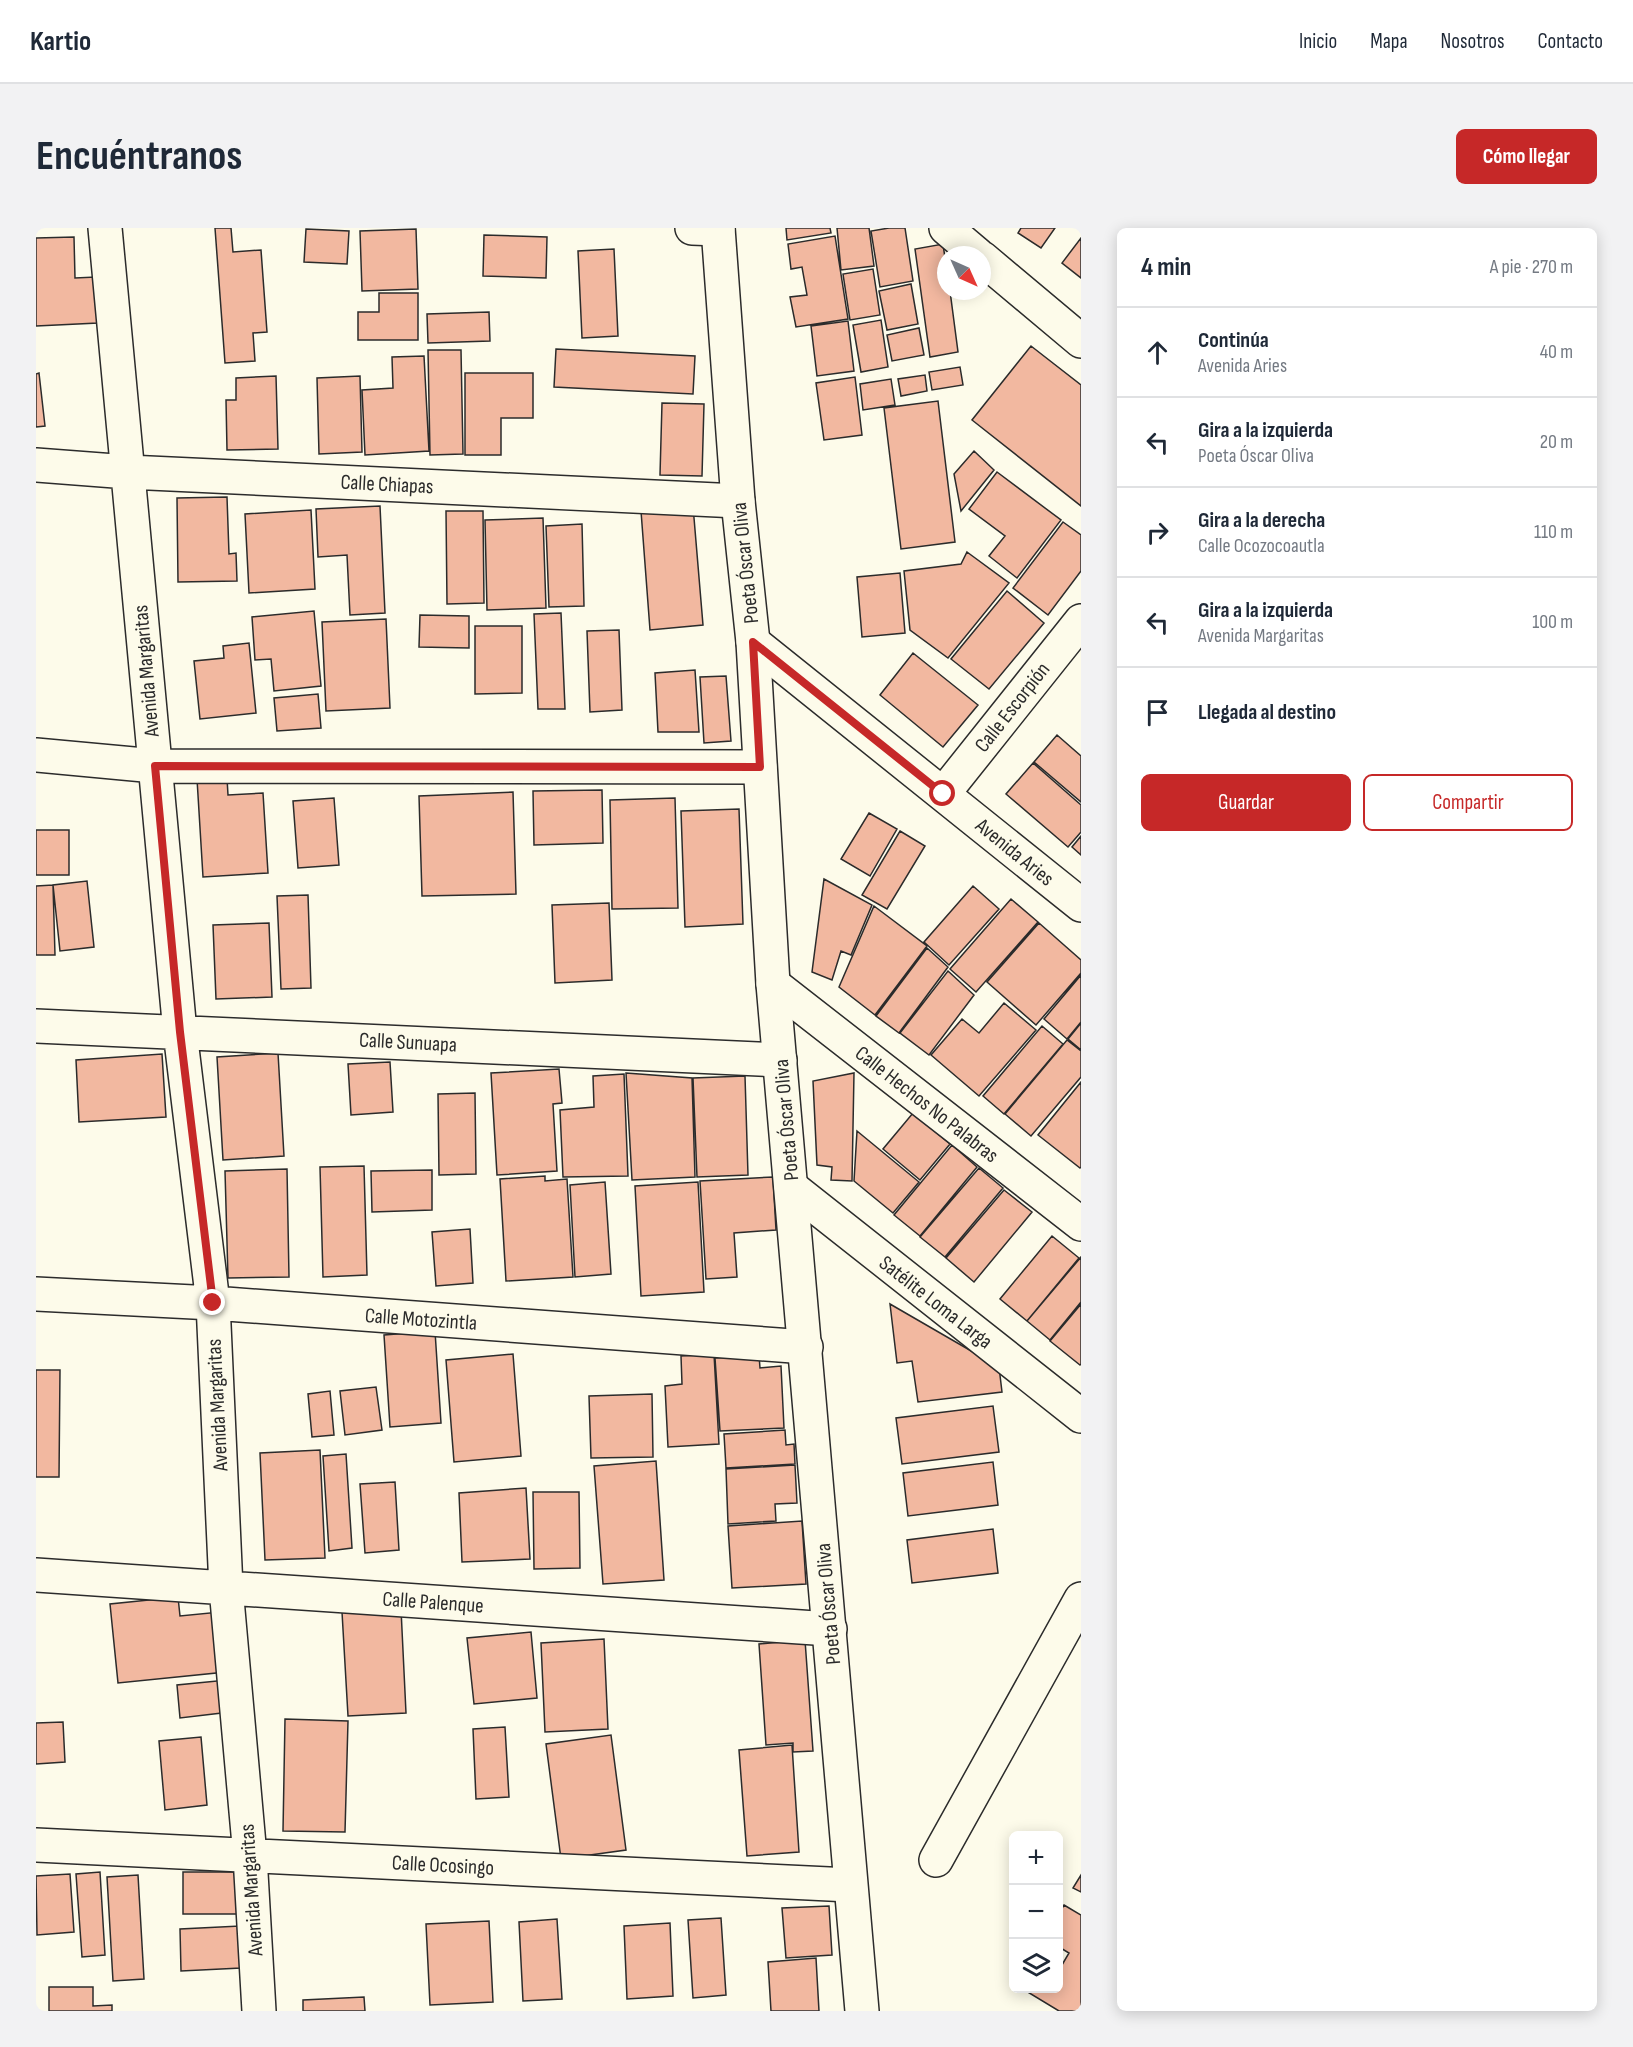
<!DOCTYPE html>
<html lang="es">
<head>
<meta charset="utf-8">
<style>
  :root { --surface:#fff; --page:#f2f2f3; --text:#1f2937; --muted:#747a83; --line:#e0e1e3; --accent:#c62828 }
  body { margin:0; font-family:"Sofia Sans Condensed",sans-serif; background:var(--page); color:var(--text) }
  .controls { position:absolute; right:18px; bottom:18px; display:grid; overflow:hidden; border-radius:9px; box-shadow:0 3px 15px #0003 }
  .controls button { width:54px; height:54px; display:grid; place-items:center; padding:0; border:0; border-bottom:2px solid var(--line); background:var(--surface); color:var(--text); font:30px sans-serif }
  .compass { position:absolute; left:901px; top:18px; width:54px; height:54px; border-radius:50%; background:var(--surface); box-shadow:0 3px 15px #0003; rotate:135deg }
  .stop { position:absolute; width:18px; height:18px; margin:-14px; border:4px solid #c62828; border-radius:50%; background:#fff }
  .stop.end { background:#c62828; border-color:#fff; box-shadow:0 2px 6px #0008 }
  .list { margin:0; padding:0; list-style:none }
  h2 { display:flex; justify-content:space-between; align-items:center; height:78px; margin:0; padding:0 24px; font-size:26px }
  h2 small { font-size:20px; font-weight:400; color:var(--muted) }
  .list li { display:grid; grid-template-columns:39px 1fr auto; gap:18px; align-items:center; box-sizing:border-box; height:90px; padding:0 24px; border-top:2px solid var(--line) }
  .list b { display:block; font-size:22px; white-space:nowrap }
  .list p { margin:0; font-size:20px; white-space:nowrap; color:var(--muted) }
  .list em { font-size:20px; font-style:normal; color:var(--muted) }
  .actions { display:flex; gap:12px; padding:18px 24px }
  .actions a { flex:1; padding:14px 0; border:2px solid var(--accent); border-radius:9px; text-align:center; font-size:21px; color:var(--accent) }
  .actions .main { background:var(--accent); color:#fff }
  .icon { flex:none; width:33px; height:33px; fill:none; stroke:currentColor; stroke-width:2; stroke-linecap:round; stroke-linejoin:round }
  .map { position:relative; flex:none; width:1045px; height:1783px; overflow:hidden; border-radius:9px }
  header { display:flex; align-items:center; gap:36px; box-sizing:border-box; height:84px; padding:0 30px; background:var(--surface); border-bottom:2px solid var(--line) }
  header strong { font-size:28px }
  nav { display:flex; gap:33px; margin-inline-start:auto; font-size:21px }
  .intro { display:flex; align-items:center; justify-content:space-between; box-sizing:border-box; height:144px; padding:0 36px }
  h1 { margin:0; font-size:42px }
  .button { padding:15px 27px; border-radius:9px; background:var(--accent); color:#fff; font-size:21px; font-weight:700 }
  main { display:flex; gap:36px; padding:0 36px }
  aside { flex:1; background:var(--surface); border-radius:9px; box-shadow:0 3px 15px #0003 }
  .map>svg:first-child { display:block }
  .building { fill:#f2b8a0; stroke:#2b2b2b; stroke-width:1.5 }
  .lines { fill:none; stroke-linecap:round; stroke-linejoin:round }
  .street-casing { stroke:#2b2b2b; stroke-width:36 }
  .secondary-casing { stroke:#2b2b2b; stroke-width:36 }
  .street { stroke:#fdfbea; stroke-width:33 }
  .secondary { stroke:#fdfbea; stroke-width:33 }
  .route { stroke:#c62828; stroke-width:8 }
  .labels { text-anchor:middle; stroke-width:4.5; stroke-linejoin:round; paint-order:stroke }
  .street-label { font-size:21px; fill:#2b2b2b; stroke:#fdfbea }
</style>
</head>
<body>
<header>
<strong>Kartio</strong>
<nav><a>Inicio</a><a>Mapa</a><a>Nosotros</a><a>Contacto</a></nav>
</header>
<div class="intro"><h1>Encuéntranos</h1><a class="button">Cómo llegar</a></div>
<main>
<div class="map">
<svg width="1045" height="1783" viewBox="0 0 1045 1783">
  <rect width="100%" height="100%" fill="#fdfbea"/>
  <!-- building -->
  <path class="building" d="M 179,0 L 195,0 L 197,24 L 225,22 L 231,104 L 217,105 L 219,133 L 189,135 Z
    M 750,0 L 794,0 L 795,5 L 751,12 Z
    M 801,0 L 833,0 L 838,38 L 805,42 Z
    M 853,0 L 869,0 L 877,53 L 844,59 L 835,3 Z
    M 985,0 L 1019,0 L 1005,20 L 982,5 Z
    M 270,1 L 313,3 L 311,36 L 268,34 Z
    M 380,1 L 382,61 L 326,63 L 324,3 Z
    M 448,7 L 511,9 L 510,50 L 447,48 Z
    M 799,8 L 812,91 L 760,99 L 754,69 L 771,67 L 766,39 L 755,41 L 752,16 Z
    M 38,9 L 39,50 L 60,49 L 62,95 L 0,98 L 0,10 Z
    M 1045,10 L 1045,50 L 1026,35 Z
    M 907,16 L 910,37 L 910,63 L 914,63 L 922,124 L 894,129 L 879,21 Z
    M 578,21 L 582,108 L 546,110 L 542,23 Z
    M 837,41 L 844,87 L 814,92 L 807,46 Z
    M 875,56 L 882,96 L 851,102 L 843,63 Z
    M 343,65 L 382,65 L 382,112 L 322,112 L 322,84 L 343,84 Z
    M 453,84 L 454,113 L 392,115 L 391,86 Z
    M 845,92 L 852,139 L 825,144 L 817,97 Z
    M 812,93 L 818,143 L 781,148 L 775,98 Z
    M 883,100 L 888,127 L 856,133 L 851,107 Z
    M 995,118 L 1045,157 L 1045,278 L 936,192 Z
    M 520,121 L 659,128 L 657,166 L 518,159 Z
    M 392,122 L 425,122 L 427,226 L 394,227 Z
    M 388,128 L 393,223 L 329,227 L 326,162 L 357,160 L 356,129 Z
    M 924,139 L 927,157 L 896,162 L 893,144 Z
    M 3,145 L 9,198 L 0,199 L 0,146 Z
    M 429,145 L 497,145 L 497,190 L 465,190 L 465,227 L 429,227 Z
    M 889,147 L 891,163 L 865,168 L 862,151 Z
    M 240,148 L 242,221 L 191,222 L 190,172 L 200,172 L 200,150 Z
    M 324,148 L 326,224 L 283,226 L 281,150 Z
    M 819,149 L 826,207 L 788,212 L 780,155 Z
    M 855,151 L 859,177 L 827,182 L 824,156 Z
    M 902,173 L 919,314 L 865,321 L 848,180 Z
    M 626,175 L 668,176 L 666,248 L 624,247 Z
    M 938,223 L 958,242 L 925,283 L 918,246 Z
    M 961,244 L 1025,292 L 981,350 L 953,328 L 969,308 L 933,281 Z
    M 191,269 L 193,326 L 200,325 L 201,353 L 142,354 L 141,270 Z
    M 344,278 L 349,385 L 314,387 L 311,327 L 282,329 L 280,281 Z
    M 657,278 L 667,397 L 614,402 L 605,283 Z
    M 275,282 L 279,361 L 213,365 L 209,286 Z
    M 410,283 L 447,283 L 448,375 L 411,376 Z
    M 507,290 L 510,380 L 451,382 L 449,292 Z
    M 1027,294 L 1045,307 L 1045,343 L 1012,387 L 977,360 Z
    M 546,296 L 548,378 L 513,379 L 510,298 Z
    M 931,324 L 973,355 L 912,430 L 874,402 L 868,343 L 925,336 Z
    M 864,345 L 869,405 L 826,409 L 821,349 Z
    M 971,363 L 1008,395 L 953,461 L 915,431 Z
    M 278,383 L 285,458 L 238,463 L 235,431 L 219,432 L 216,389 Z
    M 525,385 L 529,481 L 502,481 L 498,386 Z
    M 384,387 L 433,388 L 433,420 L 383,419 Z
    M 350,391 L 354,480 L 290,483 L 286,394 Z
    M 439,398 L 486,398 L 486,465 L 439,466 Z
    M 583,402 L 586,482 L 554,484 L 551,403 Z
    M 213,415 L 220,485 L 164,491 L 158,433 L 188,430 L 187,418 Z
    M 877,425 L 942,477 L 907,519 L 844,467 Z
    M 659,442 L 663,504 L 622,504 L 619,445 Z
    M 690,448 L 695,513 L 668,515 L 664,449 Z
    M 282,466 L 285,500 L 241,503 L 238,470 Z
    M 1021,507 L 1045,528 L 1045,574 L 998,534 Z
    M 997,535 L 1045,577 L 1045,604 L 1032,619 L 970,566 Z
    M 191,550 L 192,567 L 227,565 L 232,645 L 167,649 L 161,551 Z
    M 566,562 L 567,615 L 498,617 L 497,563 Z
    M 477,564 L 480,666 L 386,668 L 383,568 Z
    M 298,570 L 303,637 L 262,640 L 257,573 Z
    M 639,570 L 642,680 L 576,681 L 574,572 Z
    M 703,581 L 707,696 L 649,699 L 645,583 Z
    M 833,585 L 861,601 L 834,648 L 805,631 Z
    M 0,602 L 33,602 L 33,647 L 0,647 Z
    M 864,603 L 889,618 L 851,681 L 826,667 Z
    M 1045,608 L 1045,627 L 1036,619 Z
    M 788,651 L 836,677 L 815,727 L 805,723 L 796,752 L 776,744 Z
    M 51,653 L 58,719 L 24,723 L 17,657 Z
    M 17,657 L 19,727 L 0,727 L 0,658 Z
    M 937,658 L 963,681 L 913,737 L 888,714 Z
    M 272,667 L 275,760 L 245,761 L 241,668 Z
    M 975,671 L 1002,694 L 940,764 L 914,741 Z
    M 573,675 L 576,752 L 519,755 L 516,677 Z
    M 838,678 L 891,718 L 839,787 L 803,759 Z
    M 233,695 L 236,769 L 180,771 L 177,697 Z
    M 1003,695 L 1045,732 L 1045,745 L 1000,797 L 951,754 Z
    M 891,720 L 912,739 L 863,805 L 840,788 Z
    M 912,743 L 938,767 L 893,827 L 864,805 Z
    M 1045,747 L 1045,794 L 1031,811 L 1008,791 Z
    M 968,775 L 1000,802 L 943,868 L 895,827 L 926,791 L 943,805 Z
    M 1045,795 L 1045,822 L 1032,811 Z
    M 1006,798 L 1027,816 L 968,886 L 947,868 Z
    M 1031,812 L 1045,823 L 1045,849 L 995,908 L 969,886 Z
    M 242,825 L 248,928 L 187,932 L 181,829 Z
    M 126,826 L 130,889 L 43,894 L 40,832 Z
    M 354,834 L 357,884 L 315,887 L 312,836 Z
    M 523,841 L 526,875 L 517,876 L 521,943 L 461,947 L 455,845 Z
    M 590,845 L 656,850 L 659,949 L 596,952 Z
    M 818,845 L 816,953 L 795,952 L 796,939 L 781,937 L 777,853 Z
    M 588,846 L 592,948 L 527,949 L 524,882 L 558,879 L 557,848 Z
    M 709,848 L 712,947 L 661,949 L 657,850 Z
    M 1045,854 L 1045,939 L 1044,940 L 1002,907 Z
    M 439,865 L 440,946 L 403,947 L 402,866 Z
    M 877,885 L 914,916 L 884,952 L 847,921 Z
    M 821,903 L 883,954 L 857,985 L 818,953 Z
    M 916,917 L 941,939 L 884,1008 L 858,987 Z
    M 328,938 L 331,1047 L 287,1049 L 284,939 Z
    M 943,940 L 967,960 L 909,1029 L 884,1009 Z
    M 251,941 L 253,1049 L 192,1050 L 189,943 Z
    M 396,942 L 396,982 L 336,984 L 335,943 Z
    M 509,948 L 509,953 L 531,951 L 537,1049 L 470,1053 L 464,951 Z
    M 737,949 L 740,1002 L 698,1005 L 701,1049 L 670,1051 L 664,953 Z
    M 569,954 L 575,1046 L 539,1049 L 534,957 Z
    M 662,954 L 668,1064 L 605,1068 L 599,958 Z
    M 968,962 L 996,984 L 938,1054 L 910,1030 Z
    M 434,1001 L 437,1055 L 400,1058 L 396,1004 Z
    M 1016,1008 L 1043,1030 L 991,1093 L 964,1071 Z
    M 1045,1029 L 1045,1074 L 1014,1112 L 991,1093 Z
    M 854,1076 L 963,1139 L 966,1164 L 882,1174 L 876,1133 L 861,1135 Z
    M 1045,1076 L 1045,1136 L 1044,1137 L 1014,1113 Z
    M 399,1103 L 405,1195 L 354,1199 L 348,1107 Z
    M 477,1126 L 485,1228 L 418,1234 L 410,1132 Z
    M 678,1126 L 683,1216 L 632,1219 L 629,1158 L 646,1156 L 645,1128 Z
    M 723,1127 L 724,1140 L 745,1138 L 748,1200 L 684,1203 L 679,1130 Z
    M 0,1142 L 24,1142 L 23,1249 L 0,1249 Z
    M 340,1159 L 346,1202 L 309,1207 L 304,1163 Z
    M 294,1163 L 298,1207 L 276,1209 L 272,1166 Z
    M 616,1166 L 617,1229 L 555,1230 L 553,1168 Z
    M 957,1178 L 963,1224 L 866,1236 L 860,1190 Z
    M 749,1202 L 750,1217 L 758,1216 L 759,1236 L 690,1240 L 688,1206 Z
    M 284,1222 L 289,1330 L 229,1332 L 224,1225 Z
    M 310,1226 L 316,1320 L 293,1323 L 287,1228 Z
    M 620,1233 L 628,1352 L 567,1356 L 558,1238 Z
    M 957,1234 L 962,1277 L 872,1288 L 867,1245 Z
    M 759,1237 L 761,1275 L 739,1276 L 740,1293 L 692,1296 L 690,1241 Z
    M 359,1254 L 363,1322 L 329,1325 L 324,1256 Z
    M 490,1260 L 494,1331 L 426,1334 L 423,1265 Z
    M 497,1264 L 543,1264 L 544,1340 L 498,1341 Z
    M 766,1293 L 770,1356 L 696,1360 L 692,1298 Z
    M 957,1301 L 962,1345 L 876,1355 L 871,1312 Z
    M 142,1369 L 144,1388 L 184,1384 L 190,1444 L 82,1455 L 74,1376 Z
    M 365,1381 L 370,1485 L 312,1488 L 306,1384 Z
    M 495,1404 L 501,1470 L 438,1476 L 431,1410 Z
    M 568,1411 L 572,1501 L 509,1504 L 505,1415 Z
    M 769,1412 L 777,1523 L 757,1524 L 757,1515 L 730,1517 L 723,1416 Z
    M 191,1452 L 194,1484 L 144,1490 L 141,1457 Z
    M 249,1491 L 312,1493 L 309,1604 L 247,1603 Z
    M 27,1494 L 29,1534 L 0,1536 L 0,1495 Z
    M 469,1499 L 473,1569 L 440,1571 L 437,1501 Z
    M 575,1507 L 590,1622 L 525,1631 L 510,1516 Z
    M 165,1509 L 171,1577 L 129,1582 L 123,1513 Z
    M 756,1517 L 763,1624 L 711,1628 L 703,1522 Z
    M 64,1644 L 69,1727 L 46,1729 L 40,1646 Z
    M 147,1644 L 203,1644 L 203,1686 L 147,1686 Z
    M 34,1646 L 38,1704 L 1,1707 L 0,1648 Z
    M 102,1647 L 108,1751 L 77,1753 L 71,1649 Z
    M 1045,1647 L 1045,1664 L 1037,1660 Z
    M 1028,1677 L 1045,1687 L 1045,1783 L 1023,1783 L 985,1760 L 1023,1760 L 1023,1742 L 1033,1725 L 1023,1719 L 1023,1686 Z
    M 793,1678 L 796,1727 L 750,1730 L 746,1680 Z
    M 685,1690 L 690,1767 L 657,1770 L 652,1692 Z
    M 521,1691 L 526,1771 L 487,1773 L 483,1694 Z
    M 453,1693 L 457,1774 L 394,1777 L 390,1696 Z
    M 634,1695 L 637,1768 L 591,1771 L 588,1698 Z
    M 204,1698 L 205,1740 L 145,1743 L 144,1701 Z
    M 780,1730 L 783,1783 L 735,1783 L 732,1734 Z
    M 13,1759 L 57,1759 L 57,1778 L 76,1777 L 76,1783 L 13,1783 Z
    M 328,1769 L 329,1783 L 267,1783 L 267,1772 Z"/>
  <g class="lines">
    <defs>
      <path id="street" d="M 69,0 L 144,804 L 177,1075 L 190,1360 L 214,1628 L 223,1783
        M 656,0 L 682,1
        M 910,0 L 942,27
        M 946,30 L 1045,113
        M 0,237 L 92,244 L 702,273
        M 717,414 L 1045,677
        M 0,527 L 119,538 L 724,539
        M 907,566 L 1045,393
        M 737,756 L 1045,996
        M 0,798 L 744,832
        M 755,959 L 1045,1188
        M 0,1066 L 177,1075 L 770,1119
        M 0,1347 L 794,1401
        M 0,1617 L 814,1657
        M 900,1632 L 1045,1371"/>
      <path id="secondary" d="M 682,0 L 702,273 L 717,414 L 737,756 L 826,1783"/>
    </defs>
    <!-- street casing -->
    <use href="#street" class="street-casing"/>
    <!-- secondary casing -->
    <use href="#secondary" class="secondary-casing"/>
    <!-- street -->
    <use href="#street" class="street"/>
    <!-- secondary -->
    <use href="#secondary" class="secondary"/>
  </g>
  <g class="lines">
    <!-- route -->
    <path class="route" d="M 177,1075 L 144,804 L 119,538 L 724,539 L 717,414 L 907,566"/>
  </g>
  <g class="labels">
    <!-- street labels -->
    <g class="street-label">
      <text transform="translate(351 256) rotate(3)" y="7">Calle Chiapas</text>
      <text transform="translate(709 335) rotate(-96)" y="7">Poeta Óscar Oliva</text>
      <text transform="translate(110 443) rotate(-95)" y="7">Avenida Margaritas</text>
      <text transform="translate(976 479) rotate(-52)" y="7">Calle Escorpión</text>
      <text transform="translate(979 624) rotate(39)" y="7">Avenida Aries</text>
      <text transform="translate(372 814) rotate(3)" y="7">Calle Sunuapa</text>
      <text transform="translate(891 876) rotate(38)" y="7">Calle Hechos No Palabras</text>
      <text transform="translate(750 892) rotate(-95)" y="7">Poeta Óscar Oliva</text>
      <text transform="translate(900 1074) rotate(38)" y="7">Satélite Loma Larga</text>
      <text transform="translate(385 1091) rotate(4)" y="7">Calle Motozintla</text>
      <text transform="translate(181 1177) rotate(-93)" y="7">Avenida Margaritas</text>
      <text transform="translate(397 1374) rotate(4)" y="7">Calle Palenque</text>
      <text transform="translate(792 1376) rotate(-95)" y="7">Poeta Óscar Oliva</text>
      <text transform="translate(407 1637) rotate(3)" y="7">Calle Ocosingo</text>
      <text transform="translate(215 1662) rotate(-94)" y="7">Avenida Margaritas</text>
    </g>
  </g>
</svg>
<div class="controls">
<button>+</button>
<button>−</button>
<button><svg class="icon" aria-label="layers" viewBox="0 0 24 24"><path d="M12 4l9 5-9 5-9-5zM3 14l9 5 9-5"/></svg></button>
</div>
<svg class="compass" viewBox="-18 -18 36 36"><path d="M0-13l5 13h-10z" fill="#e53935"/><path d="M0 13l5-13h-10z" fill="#747a83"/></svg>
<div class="stop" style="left:907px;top:566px"></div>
<div class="stop end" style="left:177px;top:1075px"></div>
</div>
<aside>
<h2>4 min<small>A pie · 270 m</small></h2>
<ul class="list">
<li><svg class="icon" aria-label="ahead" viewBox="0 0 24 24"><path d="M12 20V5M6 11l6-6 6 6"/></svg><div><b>Continúa</b><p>Avenida Aries</p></div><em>40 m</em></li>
<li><svg class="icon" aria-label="left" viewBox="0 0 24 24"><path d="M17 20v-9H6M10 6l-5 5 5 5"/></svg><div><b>Gira a la izquierda</b><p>Poeta Óscar Oliva</p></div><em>20 m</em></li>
<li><svg class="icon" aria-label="right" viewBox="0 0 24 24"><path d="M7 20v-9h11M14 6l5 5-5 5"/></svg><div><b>Gira a la derecha</b><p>Calle Ocozocoautla</p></div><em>110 m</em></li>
<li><svg class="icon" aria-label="left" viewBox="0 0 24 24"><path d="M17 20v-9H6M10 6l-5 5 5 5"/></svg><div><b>Gira a la izquierda</b><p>Avenida Margaritas</p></div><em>100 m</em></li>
<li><svg class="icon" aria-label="arrive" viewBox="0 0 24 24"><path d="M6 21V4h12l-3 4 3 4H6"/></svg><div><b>Llegada al destino</b></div></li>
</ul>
<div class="actions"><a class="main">Guardar</a><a>Compartir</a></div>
</aside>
</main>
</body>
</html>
